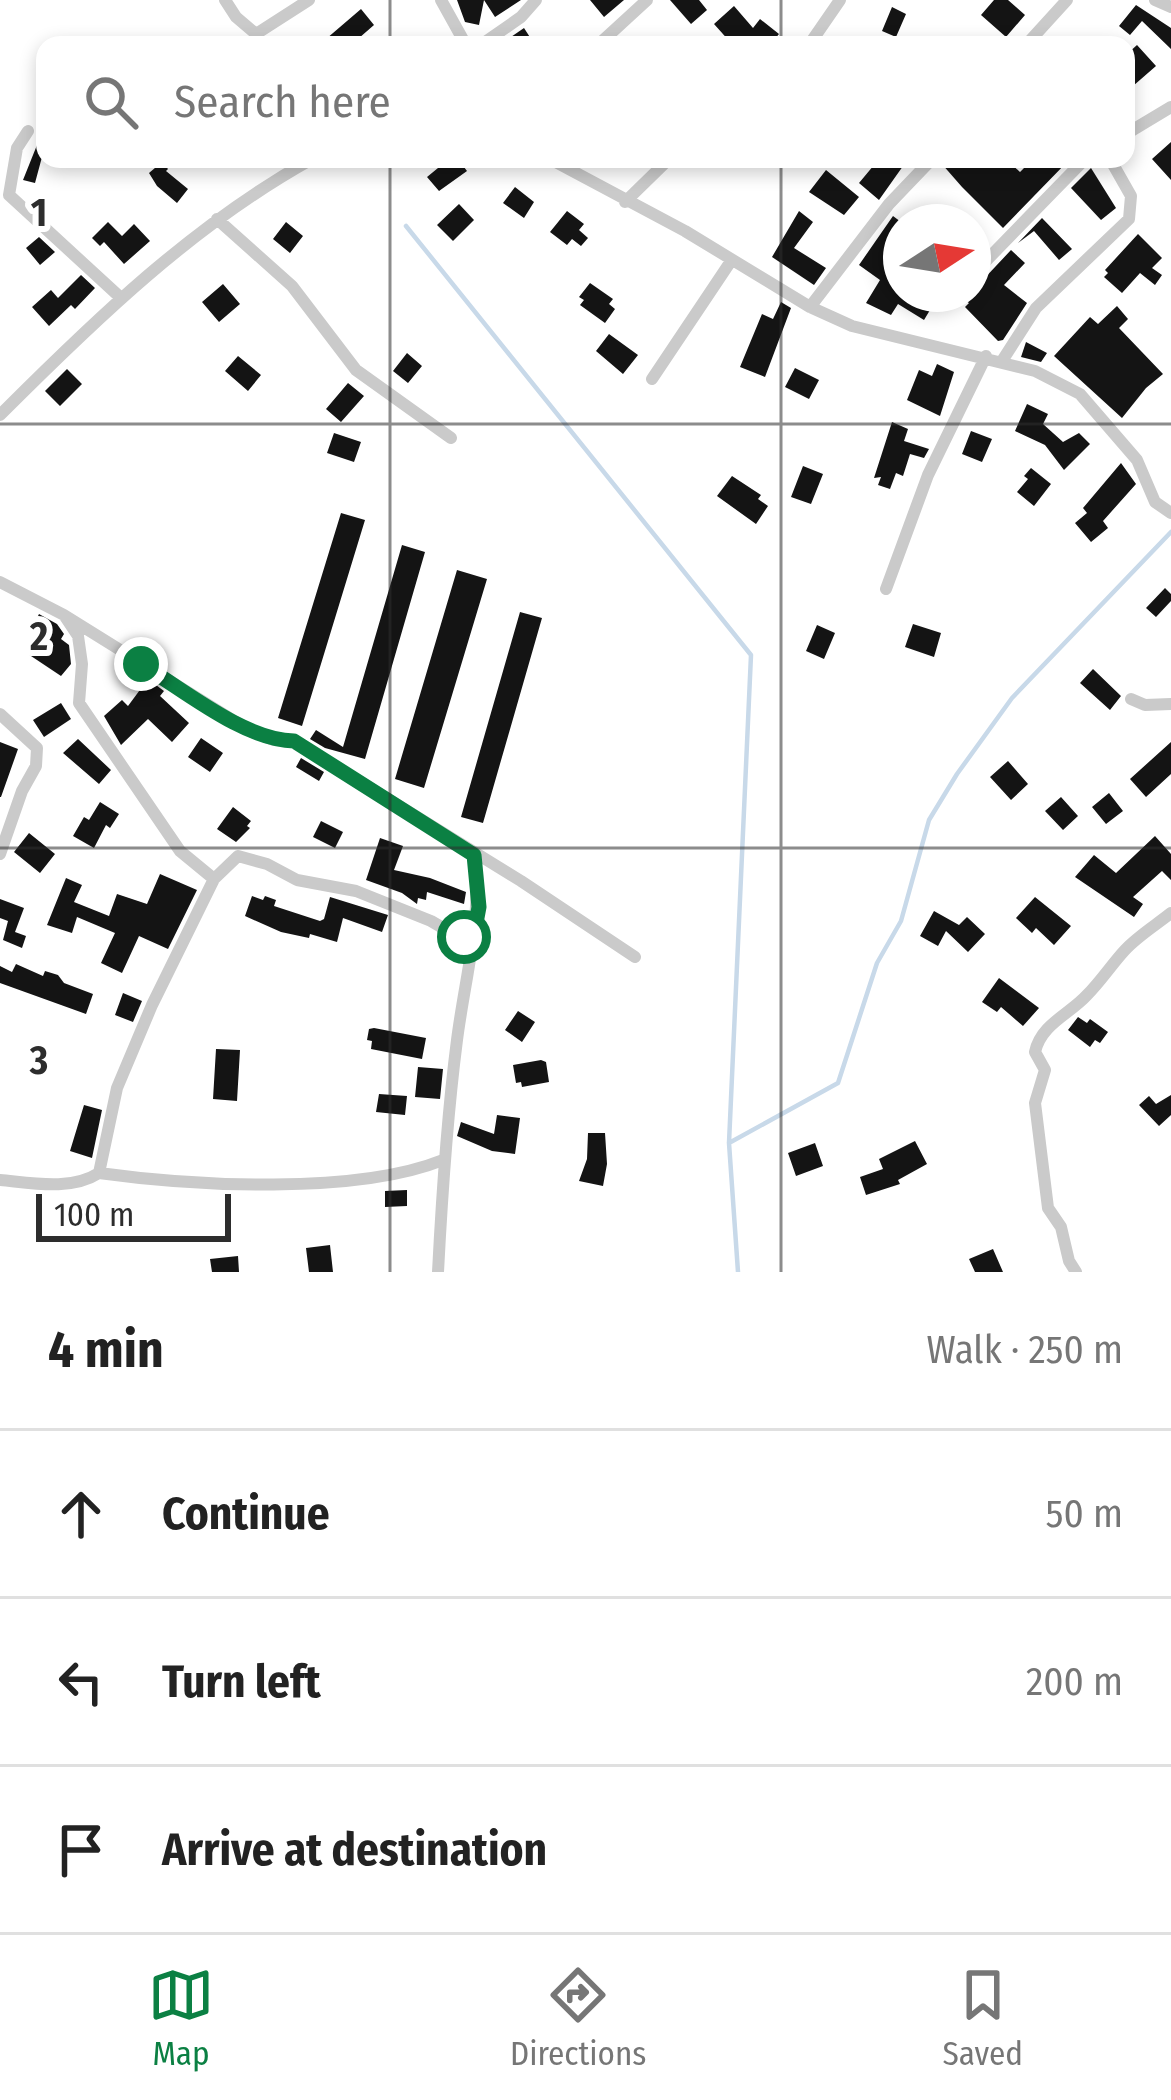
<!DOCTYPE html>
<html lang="en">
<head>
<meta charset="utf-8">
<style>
  :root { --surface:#fff; --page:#f2f2f2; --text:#222; --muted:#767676; --line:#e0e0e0; --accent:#0b8043 }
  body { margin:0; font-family:"Fira Sans Condensed",sans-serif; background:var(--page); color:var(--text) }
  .compass { position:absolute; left:883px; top:204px; width:108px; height:108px; border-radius:50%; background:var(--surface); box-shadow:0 6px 18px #0003; rotate:78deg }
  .scale { position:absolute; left:36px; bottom:30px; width:195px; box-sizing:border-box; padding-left:12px; border:6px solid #2d2d2d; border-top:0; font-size:33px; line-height:42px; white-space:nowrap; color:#2d2d2d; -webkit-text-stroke:9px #fff; paint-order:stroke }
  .stop { position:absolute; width:36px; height:36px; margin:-27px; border:9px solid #0b8043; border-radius:50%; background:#fff }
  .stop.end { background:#0b8043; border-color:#fff; box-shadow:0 3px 12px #0008 }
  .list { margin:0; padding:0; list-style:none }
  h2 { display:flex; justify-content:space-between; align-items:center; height:156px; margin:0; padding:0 48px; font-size:51px }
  h2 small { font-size:39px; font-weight:400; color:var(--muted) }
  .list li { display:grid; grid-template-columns:78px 1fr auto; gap:36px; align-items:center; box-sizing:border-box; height:168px; padding:0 48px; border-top:3px solid var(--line) }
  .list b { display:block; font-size:45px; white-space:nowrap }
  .list em { font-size:39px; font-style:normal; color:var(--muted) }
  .icon { flex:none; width:66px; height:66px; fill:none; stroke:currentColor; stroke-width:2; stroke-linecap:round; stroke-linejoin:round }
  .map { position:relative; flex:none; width:1171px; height:1272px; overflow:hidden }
  .search { position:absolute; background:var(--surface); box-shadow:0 6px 18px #0003; left:36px; right:36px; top:36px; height:132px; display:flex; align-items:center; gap:30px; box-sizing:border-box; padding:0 42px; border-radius:24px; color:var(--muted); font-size:45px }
  .sheet { height:660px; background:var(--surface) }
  nav { display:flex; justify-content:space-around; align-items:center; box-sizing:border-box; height:168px; border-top:3px solid var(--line); background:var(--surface); font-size:33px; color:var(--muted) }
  nav a { display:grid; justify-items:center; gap:6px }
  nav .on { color:var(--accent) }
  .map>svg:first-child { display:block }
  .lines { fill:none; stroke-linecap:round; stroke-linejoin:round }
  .stream { stroke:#c8d9e9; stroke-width:4.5 }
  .building { fill:#141414 }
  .street { stroke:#cacaca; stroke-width:12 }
  .route { stroke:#0b8043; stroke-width:15 }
  .grid { fill:none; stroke:#2d2d2d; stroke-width:3; stroke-opacity:0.55 }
  .grid-label { font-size:39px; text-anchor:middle; font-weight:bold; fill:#2d2d2d; stroke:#fff; stroke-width:12; stroke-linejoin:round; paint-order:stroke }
</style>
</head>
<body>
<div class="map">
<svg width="1171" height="1272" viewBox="0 0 1171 1272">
  <rect width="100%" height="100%" fill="#fff"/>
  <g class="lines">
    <!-- stream -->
    <path class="stream" d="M 406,226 L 751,655 L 729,1143 L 738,1272
      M 729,1143 L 838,1083 L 877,963 L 901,921 L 929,820 L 957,774 L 1012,698 L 1171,532"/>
  </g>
  <!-- building -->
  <path class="building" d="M 457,0 L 521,0 L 495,17 L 484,0 L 479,25 L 465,22 Z
    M 590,0 L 624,0 L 604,17 Z
    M 670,0 L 699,0 L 707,10 L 691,24 Z
    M 994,0 L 1008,0 L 1025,15 L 1006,37 L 981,15 Z
    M 1136,5 L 1171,28 L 1171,49 L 1142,21 L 1130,35 L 1119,26 Z
    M 734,6 L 753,28 L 760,19 L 779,34 L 770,45 L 750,45 L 739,36 L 731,43 L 714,24 Z
    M 892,7 L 906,14 L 896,37 L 882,31 Z
    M 361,9 L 374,25 L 351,45 L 319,45 Z
    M 524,28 L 535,45 L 499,45 Z
    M 1137,45 L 1156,66 L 1133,86 L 1126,78 L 1126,55 Z
    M 45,125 L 45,159 L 42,157 L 35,183 L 23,180 Z
    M 1171,142 L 1171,180 L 1152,159 Z
    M 430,159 L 458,159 L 467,171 L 439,191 L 427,177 L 438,168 Z
    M 879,159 L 908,159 L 879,200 L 859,183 Z
    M 942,159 L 1006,159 L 1020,172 L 1033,159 L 1069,160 L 1003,228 L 962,187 L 941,163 Z
    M 162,162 L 168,169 L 166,171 L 188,189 L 177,203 L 157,186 L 149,173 Z
    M 1091,168 L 1116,208 L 1101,220 L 1071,188 Z
    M 826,170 L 859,197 L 844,215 L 809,192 Z
    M 515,187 L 534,202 L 524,218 L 503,203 Z
    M 459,204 L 474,220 L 453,241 L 437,225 Z
    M 567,211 L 584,224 L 579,230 L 588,238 L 581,246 L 572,239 L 567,245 L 550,232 Z
    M 799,211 L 813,222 L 794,248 L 826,268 L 814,285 L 772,257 Z
    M 893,216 L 901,222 L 901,294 L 914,302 L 918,296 L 933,305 L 924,320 L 898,304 L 891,315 L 866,303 L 880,280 L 859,265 Z
    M 1042,218 L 1072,249 L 1059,260 L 1034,231 L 1018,243 Z
    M 108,222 L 122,236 L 134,224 L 150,241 L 124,264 L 104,242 L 100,246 L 92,238 Z
    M 286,222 L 303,236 L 290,253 L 273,239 Z
    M 1138,234 L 1162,258 L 1152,268 L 1162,275 L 1155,285 L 1140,273 L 1122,293 L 1104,277 L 1108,273 L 1105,270 Z
    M 39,237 L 55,252 L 40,265 L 26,248 Z
    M 1011,250 L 1025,263 L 1004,285 L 1027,303 L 1003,340 L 998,341 L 965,307 L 969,303 L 964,300 Z
    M 81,275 L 95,288 L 75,309 L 71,305 L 49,326 L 32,307 L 51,290 L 58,298 Z
    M 590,283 L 613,299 L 609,304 L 615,309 L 605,323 L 580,305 L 584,300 L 579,297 Z
    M 223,284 L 240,304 L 219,322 L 202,302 Z
    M 781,302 L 791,308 L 765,377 L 740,367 L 762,314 L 773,319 Z
    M 1117,306 L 1128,319 L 1119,328 L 1163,374 L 1146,388 L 1122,418 L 1054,356 L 1090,317 L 1098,324 Z
    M 609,334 L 638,355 L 623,374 L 596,351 Z
    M 1026,342 L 1047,353 L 1041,362 L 1021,357 Z
    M 407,353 L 422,366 L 408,383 L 393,371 Z
    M 238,356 L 261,375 L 248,391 L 225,371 Z
    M 937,364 L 954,372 L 940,416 L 907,400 L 919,370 L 932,376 Z
    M 795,368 L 819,380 L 809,399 L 785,387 Z
    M 67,369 L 82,384 L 60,406 L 45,391 Z
    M 348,383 L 364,396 L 341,422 L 326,409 Z
    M 1027,404 L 1048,414 L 1043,424 L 1063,442 L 1079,433 L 1090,444 L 1064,470 L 1045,445 L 1015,431 Z
    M 892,422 L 908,429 L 904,441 L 929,449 L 924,458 L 910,454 L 903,476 L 896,473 L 890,489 L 878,485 L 881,477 L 874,478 Z
    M 971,431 L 992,439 L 982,462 L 962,454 Z
    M 334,433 L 361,442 L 354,462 L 327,453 Z
    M 1121,463 L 1136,484 L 1103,521 L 1108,528 L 1091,542 L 1075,523 L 1087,513 L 1083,508 Z
    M 803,466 L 823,474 L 811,504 L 791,497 Z
    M 1031,468 L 1051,484 L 1034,506 L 1017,492 L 1028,479 L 1024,476 Z
    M 732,476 L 761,495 L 758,499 L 768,506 L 756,524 L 717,496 Z
    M 341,513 L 365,520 L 302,726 L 278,718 Z
    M 402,545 L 425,552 L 365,759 L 325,748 L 310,739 L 316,730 L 343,747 Z
    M 457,570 L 487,579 L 424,788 L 395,779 Z
    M 1165,588 L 1171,594 L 1171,601 L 1156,617 L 1146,608 Z
    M 520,612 L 542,618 L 483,823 L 461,817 Z
    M 39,614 L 57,624 L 64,634 L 61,639 L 69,645 L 71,664 L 61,676 L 28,654 L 36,635 L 30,632 Z
    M 913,624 L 941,633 L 934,657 L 905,647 Z
    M 817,625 L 835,633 L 824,659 L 806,651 Z
    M 1093,669 L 1121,696 L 1110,710 L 1080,683 Z
    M 148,679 L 164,691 L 160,696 L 189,723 L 172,742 L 148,719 L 121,745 L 104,716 L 122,700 L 128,706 Z
    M 61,703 L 71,719 L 44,737 L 33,720 Z
    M 201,738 L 223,753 L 210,772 L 188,757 Z
    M 78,739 L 111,770 L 99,784 L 63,753 Z
    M 0,742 L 18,749 L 1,797 L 0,797 Z
    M 1171,742 L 1171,774 L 1146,797 L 1130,779 Z
    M 301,758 L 324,772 L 319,781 L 296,767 Z
    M 1008,761 L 1028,784 L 1011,800 L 990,777 Z
    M 1109,793 L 1123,811 L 1106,824 L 1092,807 Z
    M 1061,797 L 1078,816 L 1063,830 L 1045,811 Z
    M 100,802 L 119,814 L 110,828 L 106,825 L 94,848 L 73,836 L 84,817 L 89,820 Z
    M 233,807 L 251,821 L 247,826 L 250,828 L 236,842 L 217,829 Z
    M 321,821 L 343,832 L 335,848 L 313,837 Z
    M 29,833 L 55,854 L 40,873 L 14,852 Z
    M 1155,836 L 1171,854 L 1171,880 L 1162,871 L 1133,897 L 1143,904 L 1134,917 L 1075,877 L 1094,855 L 1116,873 Z
    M 380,838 L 403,846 L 394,870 L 430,878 L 466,892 L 464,904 L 427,892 L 426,900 L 418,898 L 417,904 L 402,893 L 366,880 Z
    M 160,874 L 197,890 L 168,949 L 139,936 L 122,973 L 101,963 L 115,933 L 77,917 L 72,933 L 47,925 L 66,878 L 82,885 L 74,902 L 109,916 L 117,894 L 147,904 Z
    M 252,896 L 263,900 L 265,896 L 276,900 L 274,906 L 320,921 L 324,919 L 330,897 L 388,915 L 382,932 L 343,918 L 337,942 L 310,934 L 309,938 L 281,932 L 245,916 Z
    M 1035,897 L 1071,926 L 1054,945 L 1036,928 L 1032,933 L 1016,918 Z
    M 0,899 L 24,908 L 15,932 L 26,936 L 22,948 L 3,940 L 8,921 L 0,918 Z
    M 934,911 L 959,925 L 967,917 L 985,934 L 968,952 L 946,931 L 938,946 L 920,936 Z
    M 16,964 L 43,976 L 45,971 L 58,975 L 64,983 L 93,994 L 86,1014 L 0,983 L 0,966 L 12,972 Z
    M 999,978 L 1039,1008 L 1023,1026 L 1001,1007 L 997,1012 L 982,1002 Z
    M 123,993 L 142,1001 L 133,1022 L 115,1015 Z
    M 518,1011 L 535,1022 L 522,1042 L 505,1030 Z
    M 1078,1017 L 1087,1023 L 1090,1019 L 1108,1032 L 1100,1043 L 1095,1040 L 1090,1047 L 1068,1030 Z
    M 374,1028 L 426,1038 L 422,1059 L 371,1049 L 372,1041 L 367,1040 L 369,1029 Z
    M 216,1049 L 240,1050 L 237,1101 L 213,1099 Z
    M 541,1060 L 546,1062 L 549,1082 L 522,1087 L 521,1082 L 516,1083 L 513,1065 Z
    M 418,1067 L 443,1069 L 440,1099 L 415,1097 Z
    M 379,1094 L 407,1096 L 405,1115 L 376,1112 Z
    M 1171,1095 L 1171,1115 L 1159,1126 L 1139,1105 L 1149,1096 L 1156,1104 Z
    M 84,1105 L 102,1110 L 92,1158 L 70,1151 Z
    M 497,1115 L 520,1118 L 515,1154 L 492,1151 L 457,1136 L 461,1122 L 494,1134 Z
    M 588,1133 L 605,1133 L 607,1164 L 603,1186 L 579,1181 L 587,1159 Z
    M 915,1141 L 927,1164 L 898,1180 L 900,1184 L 866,1195 L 860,1177 L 883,1169 L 879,1159 Z
    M 815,1143 L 823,1166 L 796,1176 L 788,1153 Z
    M 407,1190 L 407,1206 L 385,1207 L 385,1191 Z
    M 330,1245 L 333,1272 L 309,1272 L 306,1248 Z
    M 993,1249 L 1003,1272 L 975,1272 L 969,1259 Z
    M 238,1256 L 239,1272 L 212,1272 L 210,1259 Z"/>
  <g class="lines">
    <!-- street -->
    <path class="street" d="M 225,0 L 236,17 L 256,34 L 309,0
      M 441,0 L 466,45
      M 1155,0 L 1171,7
      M 481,45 L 521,17 L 536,0
      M 598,45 L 647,0
      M 809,45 L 840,0
      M 1026,45 L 1067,0
      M 28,131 L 17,148 L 9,195 L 121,298
      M 1126,134 L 1171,107
      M 550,159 L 685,231 L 810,307 L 852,326 L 1035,371 L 1080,394 L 1137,460 L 1155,502 L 1171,513
      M 625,202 L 669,159
      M 217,219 L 292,286 L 356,370 L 451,438
      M 980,267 L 1085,159
      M 810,307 L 889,204 L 932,159
      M 1002,361 L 1036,308 L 1129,219 L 1131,196 L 1110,159
      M 652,379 L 731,261
      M 0,415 C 95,320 193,225 312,159
      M 0,582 L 64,615 L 252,732 L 274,740 L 294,741 L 521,881 L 635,957
      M 886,589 L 928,475 L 986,356
      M 64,615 L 78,636 L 82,664 L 79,703 L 180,851 L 214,879 L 152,1005 L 117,1088 L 99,1173 C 193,1186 356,1195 443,1160
      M 1131,699 L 1145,705 L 1171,704
      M 0,714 L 37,748 L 36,766 L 22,791 L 0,854
      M 214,879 L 238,856 L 267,864 L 297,880 L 356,891 L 431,921 L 472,945
      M 0,1180 C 32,1183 71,1191 99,1173
      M 438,1272 C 442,1194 447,1117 457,1040 C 465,977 483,917 474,855
      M 1076,1272 L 1069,1261 L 1061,1227 L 1048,1208 L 1035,1103 L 1045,1070 L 1035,1052 C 1041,1024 1070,1014 1087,995 C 1101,981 1112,964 1125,950 C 1138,936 1156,925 1171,913"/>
  </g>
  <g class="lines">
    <!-- route -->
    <path class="route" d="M 141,664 C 184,690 244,740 294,741 L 474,855 L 479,907 L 472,945 L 464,937"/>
  </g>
  <!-- grid -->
  <path class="grid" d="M 390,0 L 390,45M 781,0 L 781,45M 390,159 L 390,1272M 781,159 L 781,1272M 0,424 L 1171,424M 0,848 L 1171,848"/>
  <g class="grid-label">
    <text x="39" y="226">1</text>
    <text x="39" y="650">2</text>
    <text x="39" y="1074">3</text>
  </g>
</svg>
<svg class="compass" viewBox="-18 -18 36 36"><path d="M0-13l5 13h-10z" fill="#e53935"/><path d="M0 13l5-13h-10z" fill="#767676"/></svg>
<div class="scale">100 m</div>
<div class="stop" style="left:464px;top:937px"></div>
<div class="stop end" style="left:141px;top:664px"></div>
<div class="search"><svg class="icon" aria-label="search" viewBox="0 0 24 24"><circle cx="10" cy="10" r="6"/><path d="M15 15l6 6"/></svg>Search here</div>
</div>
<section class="sheet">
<h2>4 min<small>Walk · 250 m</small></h2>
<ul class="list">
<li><svg class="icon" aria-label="ahead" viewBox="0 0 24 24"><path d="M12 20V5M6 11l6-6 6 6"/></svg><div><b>Continue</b></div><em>50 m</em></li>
<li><svg class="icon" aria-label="left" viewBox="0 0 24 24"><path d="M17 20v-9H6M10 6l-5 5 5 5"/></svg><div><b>Turn left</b></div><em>200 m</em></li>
<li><svg class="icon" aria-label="arrive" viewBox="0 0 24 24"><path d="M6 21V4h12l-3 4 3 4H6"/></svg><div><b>Arrive at destination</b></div></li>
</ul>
</section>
<nav>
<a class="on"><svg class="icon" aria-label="map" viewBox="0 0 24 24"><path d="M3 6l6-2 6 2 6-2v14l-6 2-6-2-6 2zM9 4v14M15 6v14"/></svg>Map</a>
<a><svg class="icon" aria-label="directions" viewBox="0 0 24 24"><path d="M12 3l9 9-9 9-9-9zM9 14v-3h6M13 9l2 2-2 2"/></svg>Directions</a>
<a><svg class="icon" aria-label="saved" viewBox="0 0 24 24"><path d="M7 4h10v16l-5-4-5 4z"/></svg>Saved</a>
</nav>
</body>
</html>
